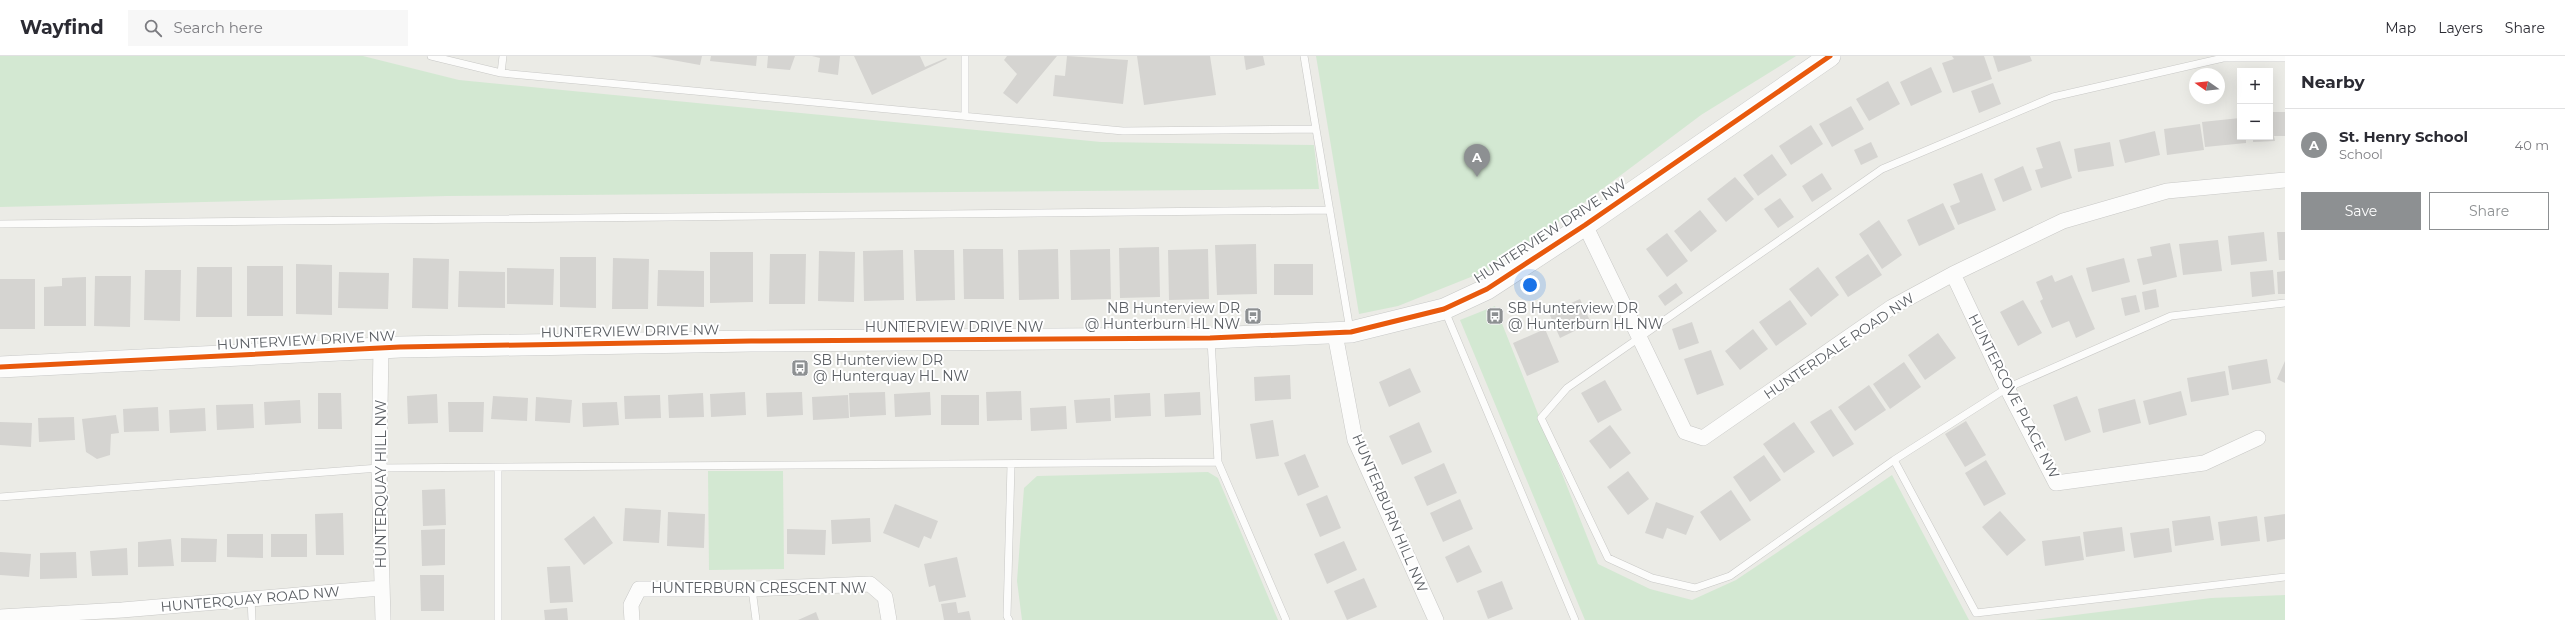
<!DOCTYPE html>
<html lang="en">
<head>
<meta charset="utf-8">
<style>
  :root { --surface:#fff; --page:#f7f7f7; --text:#2b2b33; --muted:#7c7c81; --line:#e1e1e2; --accent:#8d9092 }
  body { margin:0; font-family:Montserrat,sans-serif; background:var(--page); color:var(--text) }
  .controls { position:absolute; right:12px; top:12px; display:grid; overflow:hidden; border-radius:0px; box-shadow:0 4px 16px #0002 }
  .controls button { width:36px; height:36px; display:grid; place-items:center; padding:0; border:0; border-bottom:1px solid var(--line); background:var(--surface); color:var(--text); font:20px sans-serif }
  .compass { position:absolute; left:2189px; top:12px; width:36px; height:36px; border-radius:50%; background:var(--surface); box-shadow:0 4px 16px #0002; rotate:284deg }
  .you { position:absolute; left:1530px; top:229px; width:14px; height:14px; margin:-10px; border:3px solid #fff; border-radius:50%; background:#1a73e8; box-shadow:0 0 0 6px #1a73e833 }
  .badge { display:grid; place-items:center; width:26px; height:26px; border-radius:50%; background:var(--accent); color:#fff; font-size:13px; font-weight:700 }
  .pin { position:absolute; translate:-50% -33px; filter:drop-shadow(0 1px 2px #0008) }
  .pin::after { content:''; position:absolute; top:21px; width:14px; height:12px; background:inherit; clip-path:polygon(0 0,100% 0,50% 100%) }
  .list { margin:0; padding:0; list-style:none }
  h2 { display:flex; justify-content:space-between; align-items:center; height:52px; margin:0; padding:0 16px; font-size:17px }
  h2 small { font-size:13px; font-weight:400; color:var(--muted) }
  .list li { display:grid; grid-template-columns:26px 1fr auto; gap:12px; align-items:center; box-sizing:border-box; height:72px; padding:0 16px; border-top:1px solid var(--line) }
  .list b { display:block; font-size:15px; white-space:nowrap }
  .list p { margin:0; font-size:13px; white-space:nowrap; color:var(--muted) }
  .list em { font-size:13px; font-style:normal; color:var(--muted) }
  .actions { display:flex; gap:8px; padding:12px 16px }
  .actions a { flex:1; padding:9px 0; border:1px solid var(--accent); border-radius:0px; text-align:center; font-size:14px; color:var(--accent) }
  .actions .main { background:var(--accent); color:#fff }
  .icon { flex:none; width:22px; height:22px; fill:none; stroke:currentColor; stroke-width:2; stroke-linecap:round; stroke-linejoin:round }
  .map { position:relative; flex:none; width:2285px; height:564px; overflow:hidden }
  header { display:flex; align-items:center; gap:24px; box-sizing:border-box; height:56px; padding:0 20px; background:var(--surface); border-bottom:1px solid var(--line) }
  header strong { font-size:19px }
  nav { display:flex; gap:22px; margin-inline-start:auto; font-size:14px }
  .search { width:280px; height:36px; background:var(--page); display:flex; align-items:center; gap:10px; box-sizing:border-box; padding:0 14px; border-radius:0px; color:var(--muted); font-size:15px }
  main { display:flex }
  aside { flex:1; background:var(--surface) }
  .map>svg:first-child { display:block }
  .green { fill:#d3e8d2 }
  .building { fill:#d5d4d1 }
  .lines { fill:none; stroke-linecap:round; stroke-linejoin:round }
  .lane-casing { stroke:#c8c8c6; stroke-width:8 }
  .street-casing { stroke:#c8c8c6; stroke-width:16 }
  .secondary-casing { stroke:#c8c9c8; stroke-width:22 }
  .lane { stroke:#fcfcfb; stroke-width:7 }
  .street { stroke:#fcfcfb; stroke-width:15 }
  .secondary { stroke:#fcfcfb; stroke-width:21 }
  .cycleway-casing { stroke:#fff; stroke-width:8 }
  .cycleway { stroke:#e8590c; stroke-width:5 }
  .labels { text-anchor:middle; stroke-width:4; stroke-linejoin:round; paint-order:stroke }
  .street-label { font-size:14px; fill:#5b5f64; stroke:#fff }
  .poi-label { font-size:14px; fill:#5b5f64; stroke:#fff; text-anchor:start }
</style>
</head>
<body>
<header>
<strong>Wayfind</strong>
<div class="search"><svg class="icon" aria-label="search" viewBox="0 0 24 24"><circle cx="10" cy="10" r="6"/><path d="M15 15l6 6"/></svg>Search here</div>
<nav><a>Map</a><a>Layers</a><a>Share</a></nav>
</header>
<main>
<div class="map">
<svg width="2285" height="564" viewBox="0 0 2285 564">
  <rect width="100%" height="100%" fill="#ebebe6"/>
  <!-- green -->
  <path class="green" d="M 0,0 L 363,0 L 459,24 L 1101,86 L 1314,89 L 1319,133 L 447,140 L 0,151 Z
    M 1316,0 L 1796,0 L 1701,59 L 1537,182 L 1491,213 L 1398,250 L 1359,258 Z
    M 1495,250 L 1598,508 L 1650,533 L 1692,544 L 1736,524 L 1892,419 L 1969,564 L 1585,564 L 1460,264 Z
    M 708,415 L 783,415 L 784,513 L 709,514 Z
    M 1208,416 L 1218,422 L 1278,564 L 1022,564 L 1017,525 L 1024,432 L 1037,420 Z
    M 2285,539 L 2285,564 L 2035,564 L 2211,542 Z"/>
  <!-- building -->
  <path class="building" d="M 650,0 L 702,0 L 700,9 Z
    M 711,0 L 757,0 L 756,10 L 710,5 Z
    M 768,0 L 795,0 L 790,14 L 767,12 Z
    M 812,0 L 840,0 L 838,19 L 818,16 L 820,2 Z
    M 854,0 L 920,0 L 925,11 L 946,2 L 947,3 L 872,39 Z
    M 1007,0 L 1057,0 L 1017,48 L 1003,37 L 1017,18 L 1004,4 Z
    M 1067,0 L 1128,4 L 1123,48 L 1053,40 L 1055,19 L 1065,20 Z
    M 1137,0 L 1210,0 L 1216,39 L 1144,49 Z
    M 1244,0 L 1263,0 L 1265,9 L 1246,14 Z
    M 1952,0 L 1984,0 L 1992,23 L 1953,37 L 1942,7 L 1954,3 Z
    M 1993,0 L 2030,0 L 2032,5 L 1998,16 Z
    M 1931,11 L 1942,36 L 1911,50 L 1900,26 Z
    M 1888,25 L 1900,48 L 1869,65 L 1856,43 Z
    M 1993,27 L 2001,48 L 1979,57 L 1971,35 Z
    M 1851,50 L 1864,73 L 1832,91 L 1819,68 Z
    M 2270,56 L 2285,56 L 2285,80 L 2274,80 L 2275,85 L 2253,86 L 2253,81 L 2270,81 Z
    M 2240,62 L 2240,81 L 2246,81 L 2246,87 L 2205,91 L 2202,66 Z
    M 2200,68 L 2204,94 L 2167,99 L 2164,73 Z
    M 1811,69 L 1823,88 L 1791,109 L 1779,90 Z
    M 2155,75 L 2160,99 L 2125,107 L 2119,84 Z
    M 2060,85 L 2072,122 L 2041,132 L 2035,114 L 2043,112 L 2036,92 Z
    M 1871,86 L 1878,101 L 1861,109 L 1854,94 Z
    M 2110,86 L 2114,110 L 2078,116 L 2074,93 Z
    M 1772,98 L 1787,119 L 1758,140 L 1743,119 Z
    M 2023,110 L 2032,134 L 2003,146 L 1994,123 Z
    M 1822,117 L 1832,133 L 1812,146 L 1802,130 Z
    M 1982,117 L 1996,154 L 1958,169 L 1950,150 L 1960,146 L 1953,128 Z
    M 1735,121 L 1754,143 L 1726,166 L 1707,143 Z
    M 1780,142 L 1794,161 L 1778,172 L 1764,153 Z
    M 1943,147 L 1955,173 L 1919,190 L 1907,164 Z
    M 1700,154 L 1717,175 L 1691,196 L 1674,175 Z
    M 1879,164 L 1902,199 L 1882,213 L 1859,178 Z
    M 2264,176 L 2267,205 L 2231,209 L 2228,180 Z
    M 2277,176 L 2285,176 L 2285,204 L 2279,204 Z
    M 1667,177 L 1688,205 L 1667,221 L 1646,193 Z
    M 2218,184 L 2222,215 L 2183,219 L 2179,188 Z
    M 2170,187 L 2177,221 L 2143,229 L 2137,203 L 2152,200 L 2150,191 Z
    M 1256,188 L 1257,238 L 1217,239 L 1215,189 Z
    M 1159,191 L 1160,241 L 1120,242 L 1119,192 Z
    M 963,193 L 1003,193 L 1004,243 L 964,243 Z
    M 1058,193 L 1059,243 L 1019,244 L 1018,194 Z
    M 1110,193 L 1111,243 L 1071,244 L 1070,194 Z
    M 1208,193 L 1209,243 L 1169,244 L 1168,194 Z
    M 903,194 L 904,244 L 864,245 L 863,195 Z
    M 914,194 L 954,194 L 955,244 L 916,245 Z
    M 819,195 L 855,196 L 854,246 L 818,245 Z
    M 710,196 L 753,196 L 753,246 L 710,247 Z
    M 770,198 L 806,198 L 805,248 L 769,248 Z
    M 1868,198 L 1882,219 L 1848,241 L 1835,221 Z
    M 560,201 L 596,201 L 596,252 L 560,251 Z
    M 413,202 L 449,203 L 448,253 L 412,252 Z
    M 613,202 L 649,203 L 648,253 L 612,253 Z
    M 2124,202 L 2130,226 L 2092,236 L 2086,212 Z
    M 296,208 L 332,209 L 332,259 L 296,258 Z
    M 1274,208 L 1313,208 L 1313,239 L 1274,239 Z
    M 247,210 L 283,210 L 283,260 L 247,260 Z
    M 197,211 L 232,211 L 232,261 L 196,261 Z
    M 1818,211 L 1839,239 L 1811,261 L 1789,233 Z
    M 507,212 L 554,213 L 553,249 L 507,248 Z
    M 145,214 L 181,214 L 180,265 L 144,264 Z
    M 658,214 L 704,215 L 704,251 L 657,250 Z
    M 2273,214 L 2275,238 L 2252,241 L 2250,216 Z
    M 459,215 L 505,216 L 505,252 L 458,251 Z
    M 2285,215 L 2285,238 L 2278,238 L 2277,216 Z
    M 339,216 L 389,217 L 388,253 L 338,252 Z
    M 2052,219 L 2055,226 L 2072,219 L 2095,273 L 2076,282 L 2069,265 L 2052,272 L 2040,245 L 2043,243 L 2036,226 Z
    M 95,220 L 131,220 L 130,271 L 94,270 Z
    M 86,221 L 86,270 L 44,270 L 44,231 L 62,230 L 62,222 Z
    M 0,223 L 35,223 L 35,273 L 0,273 Z
    M 1676,227 L 1683,237 L 1665,250 L 1658,240 Z
    M 2156,233 L 2159,251 L 2145,254 L 2142,236 Z
    M 2136,239 L 2140,256 L 2125,260 L 2121,242 Z
    M 1580,243 L 1591,267 L 1560,282 L 1549,257 Z
    M 1790,244 L 1807,268 L 1776,290 L 1759,266 Z
    M 2023,244 L 2042,277 L 2018,290 L 2000,256 Z
    M 1692,266 L 1699,287 L 1679,294 L 1672,273 Z
    M 1545,273 L 1559,306 L 1527,320 L 1513,287 Z
    M 1753,273 L 1768,293 L 1740,314 L 1725,295 Z
    M 1938,277 L 1956,302 L 1925,324 L 1908,299 Z
    M 1711,294 L 1724,329 L 1697,339 L 1684,303 Z
    M 2267,303 L 2271,327 L 2232,334 L 2228,310 Z
    M 2285,305 L 2285,327 L 2277,323 Z
    M 1904,306 L 1921,331 L 1890,353 L 1873,328 Z
    M 1410,312 L 1421,336 L 1389,351 L 1379,326 Z
    M 2225,315 L 2229,339 L 2191,346 L 2187,322 Z
    M 1290,319 L 1291,343 L 1255,345 L 1254,321 Z
    M 1605,324 L 1622,354 L 1598,367 L 1581,337 Z
    M 1869,329 L 1886,354 L 1855,375 L 1838,351 Z
    M 1021,335 L 1022,364 L 987,365 L 986,336 Z
    M 2181,335 L 2187,359 L 2149,369 L 2143,345 Z
    M 745,336 L 746,359 L 711,361 L 710,338 Z
    M 802,336 L 803,359 L 767,361 L 766,337 Z
    M 885,336 L 886,359 L 850,361 L 849,337 Z
    M 930,336 L 931,359 L 895,361 L 894,338 Z
    M 1200,336 L 1201,359 L 1165,361 L 1164,338 Z
    M 318,337 L 341,337 L 342,373 L 318,373 Z
    M 703,337 L 704,361 L 669,362 L 668,339 Z
    M 1150,337 L 1151,360 L 1115,362 L 1114,339 Z
    M 437,338 L 438,367 L 408,368 L 407,340 Z
    M 660,339 L 661,362 L 625,363 L 624,340 Z
    M 848,339 L 849,362 L 813,364 L 812,341 Z
    M 941,339 L 979,339 L 979,369 L 941,369 Z
    M 493,340 L 528,342 L 527,365 L 491,363 Z
    M 2077,340 L 2091,376 L 2065,385 L 2053,349 Z
    M 536,341 L 572,344 L 570,367 L 535,365 Z
    M 1110,342 L 1111,365 L 1076,367 L 1074,344 Z
    M 2135,343 L 2141,367 L 2103,377 L 2098,353 Z
    M 300,344 L 301,367 L 265,369 L 264,346 Z
    M 448,346 L 484,346 L 483,376 L 449,376 Z
    M 617,346 L 619,369 L 583,371 L 582,347 Z
    M 253,348 L 254,372 L 217,374 L 216,349 Z
    M 1066,350 L 1067,373 L 1031,375 L 1030,352 Z
    M 158,351 L 159,375 L 124,376 L 123,353 Z
    M 205,352 L 206,375 L 170,377 L 169,354 Z
    M 1831,353 L 1854,388 L 1833,401 L 1810,366 Z
    M 116,359 L 119,377 L 111,378 L 110,399 L 97,403 L 86,396 L 82,363 Z
    M 74,361 L 75,384 L 39,386 L 38,362 Z
    M 1273,364 L 1279,400 L 1256,403 L 1250,368 Z
    M 1966,365 L 1986,399 L 1965,411 L 1945,378 Z
    M 0,366 L 32,367 L 31,391 L 0,389 Z
    M 1419,366 L 1432,396 L 1402,409 L 1389,380 Z
    M 1794,366 L 1815,396 L 1784,417 L 1763,388 Z
    M 1610,369 L 1631,397 L 1610,413 L 1589,385 Z
    M 1305,398 L 1319,431 L 1298,440 L 1284,407 Z
    M 1764,399 L 1781,424 L 1750,446 L 1733,421 Z
    M 1986,404 L 2006,438 L 1984,450 L 1965,417 Z
    M 1444,407 L 1457,437 L 1427,450 L 1414,421 Z
    M 1628,415 L 1649,443 L 1628,459 L 1607,431 Z
    M 445,433 L 446,469 L 423,470 L 422,434 Z
    M 1731,434 L 1751,464 L 1720,485 L 1700,456 Z
    M 1327,439 L 1341,472 L 1320,481 L 1306,448 Z
    M 1460,443 L 1473,473 L 1443,486 L 1430,457 Z
    M 1656,446 L 1694,460 L 1686,479 L 1667,472 L 1663,483 L 1645,477 Z
    M 895,448 L 938,465 L 931,483 L 924,480 L 919,492 L 883,477 Z
    M 625,452 L 661,454 L 659,487 L 623,485 Z
    M 2000,455 L 2026,484 L 2007,500 L 1982,471 Z
    M 668,456 L 705,458 L 704,492 L 667,490 Z
    M 343,457 L 344,499 L 316,499 L 315,458 Z
    M 2285,458 L 2285,483 L 2267,486 L 2264,461 Z
    M 594,460 L 613,487 L 584,509 L 564,483 Z
    M 2210,460 L 2214,484 L 2175,490 L 2172,465 Z
    M 2257,460 L 2260,485 L 2221,490 L 2218,466 Z
    M 870,462 L 871,486 L 832,488 L 831,464 Z
    M 2122,471 L 2125,495 L 2086,501 L 2083,476 Z
    M 2169,472 L 2172,496 L 2134,502 L 2130,477 Z
    M 445,473 L 445,509 L 422,510 L 421,474 Z
    M 787,473 L 826,474 L 825,499 L 787,498 Z
    M 227,478 L 263,478 L 263,502 L 227,501 Z
    M 271,478 L 307,478 L 307,501 L 271,501 Z
    M 2080,480 L 2084,504 L 2045,510 L 2042,485 Z
    M 181,482 L 217,483 L 216,506 L 181,506 Z
    M 171,483 L 174,510 L 138,511 L 138,486 Z
    M 1344,485 L 1357,514 L 1327,528 L 1314,498 Z
    M 1469,489 L 1482,516 L 1457,527 L 1445,501 Z
    M 127,492 L 128,519 L 92,520 L 90,495 Z
    M 0,496 L 31,498 L 29,521 L 0,519 Z
    M 76,496 L 77,522 L 40,523 L 40,497 Z
    M 957,501 L 966,541 L 939,546 L 935,529 L 929,531 L 924,508 Z
    M 570,510 L 573,546 L 550,547 L 547,511 Z
    M 420,519 L 444,519 L 444,555 L 421,555 Z
    M 1364,522 L 1377,551 L 1347,564 L 1334,535 Z
    M 1502,525 L 1513,553 L 1488,563 L 1477,535 Z
    M 956,546 L 958,557 L 969,555 L 971,564 L 944,564 L 941,548 Z
    M 567,552 L 568,564 L 545,564 L 544,554 Z
    M 816,556 L 819,564 L 798,564 Z"/>
  <g class="lines">
    <defs>
      <path id="lane" d="M 431,0 L 501,17 L 1123,75 L 1316,73 L 1304,0
        M 2285,2 L 2223,2 L 2053,41 L 1882,113 L 1567,332 L 1541,362 L 1608,502 L 1652,522 L 1695,532 L 1730,520 L 1894,404 L 2007,332 L 2171,260 L 2285,247
        M 501,17 L 503,0
        M 965,60 L 965,0
        M 1316,73 L 1350,274
        M 0,168 L 1330,154
        M 1445,255 L 1575,564
        M 1211,284 L 1218,406 L 1286,564
        M 1894,404 L 1976,557 L 2285,521
        M 498,412 L 498,564
        M 0,441 L 379,412 L 1218,406
        M 752,533 L 756,564
        M 251,543 L 252,564
        M 1009,564 L 1007,560 L 1011,409"/>
      <path id="street" d="M 1585,169 L 1685,376 L 1703,382 L 1892,251 L 1953,218 L 2063,165 L 2167,135 L 2285,124
        M 1953,218 L 2007,332 L 2056,427 L 2204,407 L 2258,382
        M 1335,278 L 1355,384 L 1436,564
        M 381,292 L 379,412 L 383,564
        M 0,561 L 122,554 L 381,532
        M 632,564 L 631,549 L 639,533 L 752,533 L 870,528 L 885,541 L 889,564"/>
      <path id="secondary" d="M 0,311 L 400,291 L 751,285 L 1210,282 L 1351,276 L 1444,253 L 1487,233 L 1585,169 L 1830,0"/>
    </defs>
    <!-- lane casing -->
    <use href="#lane" class="lane-casing"/>
    <!-- street casing -->
    <use href="#street" class="street-casing"/>
    <!-- secondary casing -->
    <use href="#secondary" class="secondary-casing"/>
    <!-- lane -->
    <use href="#lane" class="lane"/>
    <!-- street -->
    <use href="#street" class="street"/>
    <!-- secondary -->
    <use href="#secondary" class="secondary"/>
    <defs>
      <path id="cycleway" d="M 0,311 L 400,291 L 751,285 L 1210,282 L 1351,276 L 1444,253 L 1487,233 L 1585,169 L 1830,0"/>
    </defs>
    <!-- cycleway casing -->
    <use href="#cycleway" class="cycleway-casing"/>
    <!-- cycleway -->
    <use href="#cycleway" class="cycleway"/>
  </g>
  <!-- icons -->
  <defs>
    <symbol id="bus-square" viewBox="-11 -11 22 22"><rect x="-9" y="-9" width="18" height="18" rx="4" fill="#8d9092" stroke="#fff"/><path d="M-5-6H5V4H4V6H2V4H-2V6H-4V4H-5ZM-3.5-4V0h7V-4ZM-3.5 1.2v1.5H-2V1.2ZM2 1.2v1.5H3.5V1.2Z" fill="#fff"/></symbol>
  </defs>
  <g fill-rule="evenodd">
    <use href="#bus-square" x="1243" y="250" width="20" height="20"/>
    <use href="#bus-square" x="1485" y="250" width="20" height="20"/>
    <use href="#bus-square" x="790" y="302" width="20" height="20"/>
  </g>
  <g class="labels">
    <!-- street labels -->
    <g class="street-label">
      <text transform="translate(1550 175) rotate(-33)" y="5">HUNTERVIEW DRIVE NW</text>
      <text x="954" y="276">HUNTERVIEW DRIVE NW</text>
      <text transform="translate(630 275) rotate(-1)" y="5">HUNTERVIEW DRIVE NW</text>
      <text transform="translate(306 284) rotate(-3)" y="5">HUNTERVIEW DRIVE NW</text>
      <text transform="translate(1839 290) rotate(-34)" y="5">HUNTERDALE ROAD NW</text>
      <text transform="translate(2014 340) rotate(63)" y="5">HUNTERCOVE PLACE NW</text>
      <text transform="translate(381 428) rotate(-90)" y="5">HUNTERQUAY HILL NW</text>
      <text transform="translate(1390 457) rotate(67)" y="5">HUNTERBURN HILL NW</text>
      <text x="759" y="537">HUNTERBURN CRESCENT NW</text>
      <text transform="translate(250 543) rotate(-5)" y="5">HUNTERQUAY ROAD NW</text>
    </g>
    <!-- poi labels -->
    <g class="poi-label">
      <text x="1240" y="257" text-anchor="end">NB Hunterview DR<tspan x="1240" dy="16">@ Hunterburn HL NW</tspan></text>
      <text x="1508" y="257">SB Hunterview DR<tspan x="1508" dy="16">@ Hunterburn HL NW</tspan></text>
      <text x="813" y="309">SB Hunterview DR<tspan x="813" dy="16">@ Hunterquay HL NW</tspan></text>
    </g>
  </g>
</svg>
<div class="controls">
<button>+</button>
<button>−</button>
</div>
<svg class="compass" viewBox="-18 -18 36 36"><path d="M0-13l5 13h-10z" fill="#e53935"/><path d="M0 13l5-13h-10z" fill="#7c7c81"/></svg>
<div class="you"></div>
<div class="pin badge" style="left:1477px;top:121px">A</div>
</div>
<aside>
<h2>Nearby<small></small></h2>
<ul class="list">
<li><span class="badge">A</span><div><b>St. Henry School</b><p>School</p></div><em>40 m</em></li>
</ul>
<div class="actions"><a class="main">Save</a><a>Share</a></div>
</aside>
</main>
</body>
</html>
